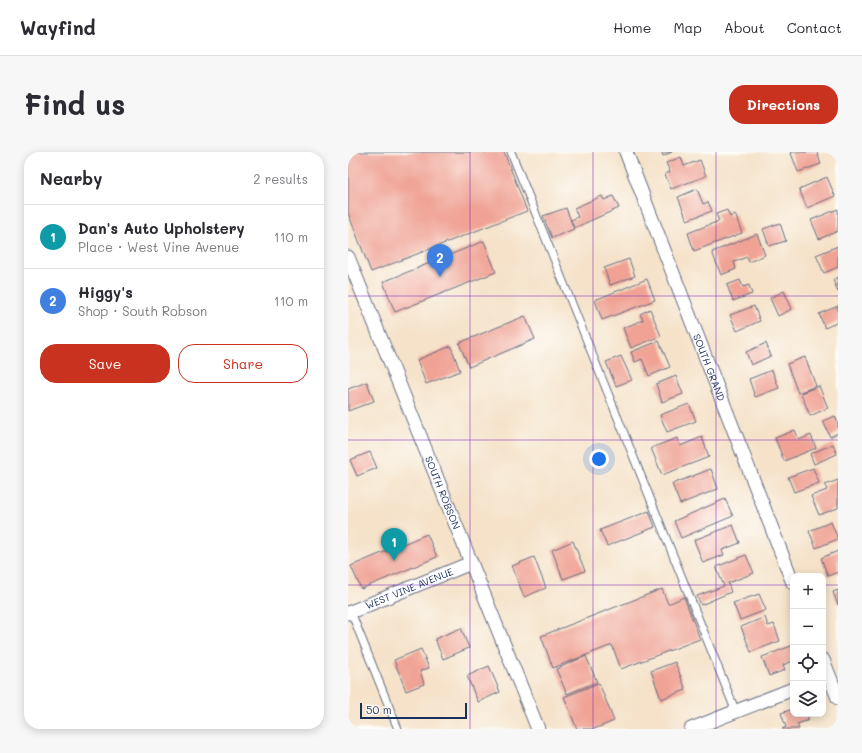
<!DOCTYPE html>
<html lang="en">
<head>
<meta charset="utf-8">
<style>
  :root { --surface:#fff; --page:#f7f7f7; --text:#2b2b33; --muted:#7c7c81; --line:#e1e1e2; --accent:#c8321e }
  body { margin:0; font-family:Mali,sans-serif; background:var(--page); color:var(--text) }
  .controls { position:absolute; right:12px; bottom:12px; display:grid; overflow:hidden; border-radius:8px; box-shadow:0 2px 10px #0003 }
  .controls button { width:36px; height:36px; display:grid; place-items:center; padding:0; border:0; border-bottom:1px solid var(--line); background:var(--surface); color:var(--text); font:20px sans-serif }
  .scale { position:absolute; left:12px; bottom:10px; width:107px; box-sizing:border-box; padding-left:4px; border:2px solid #1b2f5e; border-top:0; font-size:11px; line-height:14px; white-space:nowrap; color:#1b2f5e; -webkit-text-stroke:3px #fdfcf7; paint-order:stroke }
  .you { position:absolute; left:251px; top:307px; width:14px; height:14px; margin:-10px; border:3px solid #fff; border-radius:50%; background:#1a73e8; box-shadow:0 0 0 6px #1a73e833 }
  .badge { display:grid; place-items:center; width:26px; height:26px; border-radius:50%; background:var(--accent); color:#fff; font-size:13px; font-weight:700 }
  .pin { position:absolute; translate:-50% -33px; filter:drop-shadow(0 1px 2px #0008) }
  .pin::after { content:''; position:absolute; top:21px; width:14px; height:12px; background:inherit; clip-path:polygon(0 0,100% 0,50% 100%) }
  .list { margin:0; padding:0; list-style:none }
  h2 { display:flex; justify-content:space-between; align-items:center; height:52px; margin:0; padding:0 16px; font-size:17px }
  h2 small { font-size:13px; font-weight:400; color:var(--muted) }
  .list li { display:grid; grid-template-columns:26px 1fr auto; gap:12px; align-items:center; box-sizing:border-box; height:64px; padding:0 16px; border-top:1px solid var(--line) }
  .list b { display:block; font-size:15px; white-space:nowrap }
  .list p { margin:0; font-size:13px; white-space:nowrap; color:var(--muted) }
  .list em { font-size:13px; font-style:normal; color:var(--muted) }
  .actions { display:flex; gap:8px; padding:12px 16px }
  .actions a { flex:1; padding:9px 0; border:1px solid var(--accent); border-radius:16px; text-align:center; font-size:14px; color:var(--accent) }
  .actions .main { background:var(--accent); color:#fff }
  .icon { flex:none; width:22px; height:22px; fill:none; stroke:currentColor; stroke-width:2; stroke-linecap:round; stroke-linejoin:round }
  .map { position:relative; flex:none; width:490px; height:577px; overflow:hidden; border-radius:16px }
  header { display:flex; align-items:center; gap:24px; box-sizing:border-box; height:56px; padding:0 20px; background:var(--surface); border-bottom:1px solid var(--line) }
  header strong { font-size:19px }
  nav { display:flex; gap:22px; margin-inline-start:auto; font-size:14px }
  .intro { display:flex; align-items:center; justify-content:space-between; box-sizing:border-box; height:96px; padding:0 24px }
  h1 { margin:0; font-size:28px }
  .button { padding:10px 18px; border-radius:16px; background:var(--accent); color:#fff; font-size:14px; font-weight:700 }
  main { display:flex; gap:24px; padding:0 24px }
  aside { flex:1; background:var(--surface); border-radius:16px; box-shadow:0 2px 10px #0003 }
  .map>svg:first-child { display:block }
  .building { fill:#f0a395 }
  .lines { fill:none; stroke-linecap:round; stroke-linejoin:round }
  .service-casing { stroke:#676e83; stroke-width:9 }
  .minor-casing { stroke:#676e83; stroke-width:15 }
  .service { stroke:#fff; stroke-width:7 }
  .minor { stroke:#fff; stroke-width:13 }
  .grid { fill:none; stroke:#7b2cbf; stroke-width:1; stroke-opacity:0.55 }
  .labels { text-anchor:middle; stroke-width:3; stroke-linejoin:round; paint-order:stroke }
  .street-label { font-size:10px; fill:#1b2f5e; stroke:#fdfcf7 }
</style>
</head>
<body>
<header>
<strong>Wayfind</strong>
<nav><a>Home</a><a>Map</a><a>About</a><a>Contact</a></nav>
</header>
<div class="intro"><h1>Find us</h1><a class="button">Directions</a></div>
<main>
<aside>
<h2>Nearby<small>2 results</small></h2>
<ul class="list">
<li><span class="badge" style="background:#0f9aa8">1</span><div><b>Dan's Auto Upholstery</b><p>Place · West Vine Avenue</p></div><em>110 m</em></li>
<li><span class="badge" style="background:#3f7fe0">2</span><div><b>Higgy's</b><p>Shop · South Robson</p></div><em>110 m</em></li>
</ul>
<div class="actions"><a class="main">Save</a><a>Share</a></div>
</aside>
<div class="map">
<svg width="490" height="577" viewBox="0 0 490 577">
  <rect width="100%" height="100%" fill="#fdfcf7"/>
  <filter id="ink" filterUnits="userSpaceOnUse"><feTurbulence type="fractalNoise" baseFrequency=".025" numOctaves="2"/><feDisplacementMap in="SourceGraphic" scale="8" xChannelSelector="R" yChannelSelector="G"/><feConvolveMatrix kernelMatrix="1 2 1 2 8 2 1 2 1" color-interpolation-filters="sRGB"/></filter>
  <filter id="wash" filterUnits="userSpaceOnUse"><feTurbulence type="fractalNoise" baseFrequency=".012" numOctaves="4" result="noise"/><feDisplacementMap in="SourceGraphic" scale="16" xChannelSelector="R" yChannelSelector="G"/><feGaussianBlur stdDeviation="0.9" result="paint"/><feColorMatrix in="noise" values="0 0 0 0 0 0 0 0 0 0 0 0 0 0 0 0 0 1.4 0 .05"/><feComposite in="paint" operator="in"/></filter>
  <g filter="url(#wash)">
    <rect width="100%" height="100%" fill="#f5e2c9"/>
    <g id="blocks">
      <!-- building -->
      <path class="building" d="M 0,0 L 156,0 L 179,59 L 23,120 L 0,61 Z
        M 314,0 L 324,0 L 315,4 Z
        M 445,0 L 469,0 L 473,12 L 450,20 L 443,1 Z
        M 333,5 L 336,14 L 352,8 L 358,24 L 323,37 L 317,22 L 322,20 L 318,11 Z
        M 479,25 L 487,44 L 459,56 L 451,37 Z
        M 349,37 L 355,52 L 360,50 L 364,59 L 339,68 L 330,45 Z
        M 254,44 L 256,48 L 265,44 L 271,56 L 226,76 L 223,68 L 230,65 L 226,56 Z
        M 218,56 L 226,77 L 204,86 L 195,64 Z
        M 490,57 L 490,79 L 471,87 L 463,68 Z
        M 379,58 L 382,65 L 387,62 L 394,81 L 346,99 L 340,81 L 371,69 L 368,62 Z
        M 432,71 L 438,89 L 421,94 L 415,77 Z
        M 409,82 L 417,103 L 401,110 L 399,105 L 386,110 L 388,117 L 373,123 L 364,100 Z
        M 136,89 L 148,120 L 47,160 L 35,130 Z
        M 490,94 L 490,115 L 476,121 L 468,103 Z
        M 281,107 L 287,124 L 262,133 L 256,116 Z
        M 490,125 L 490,140 L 485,128 Z
        M 299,127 L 307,148 L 254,168 L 247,148 Z
        M 392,128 L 395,135 L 401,133 L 404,142 L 385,149 L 379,133 Z
        M 436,139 L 444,157 L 430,164 L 422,146 Z
        M 406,154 L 412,169 L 389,179 L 382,163 Z
        M 490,154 L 490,170 L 477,176 L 471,162 Z
        M 302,157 L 313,184 L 283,196 L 275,176 L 295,168 L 292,162 Z
        M 177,164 L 187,187 L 121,215 L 111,191 Z
        M 311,189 L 322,215 L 301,224 L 294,207 L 287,210 L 283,200 Z
        M 418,191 L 423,204 L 403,213 L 398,200 Z
        M 103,194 L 112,219 L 78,232 L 69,208 Z
        M 273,204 L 284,228 L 268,234 L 258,210 Z
        M 457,205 L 468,234 L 450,241 L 439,212 Z
        M 424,218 L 431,236 L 407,245 L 401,227 Z
        M 328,224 L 335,242 L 314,250 L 308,232 Z
        M 19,230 L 26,249 L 0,259 L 0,237 Z
        M 471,234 L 480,256 L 462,264 L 453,241 Z
        M 341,252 L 348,269 L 319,280 L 312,263 Z
        M 487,264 L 490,271 L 490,281 L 482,285 L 475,269 Z
        M 447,278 L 451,288 L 463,283 L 468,296 L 436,309 L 427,286 Z
        M 354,285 L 361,305 L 314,323 L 303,296 L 329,286 L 332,294 Z
        M 485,292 L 489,302 L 466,312 L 462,302 Z
        M 22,300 L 29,316 L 9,324 L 2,308 Z
        M 465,316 L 471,331 L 446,340 L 440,325 Z
        M 363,317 L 370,337 L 332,352 L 324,332 Z
        M 490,328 L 490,356 L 471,363 L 463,344 L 479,338 L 477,333 Z
        M 377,347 L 385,364 L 333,386 L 326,369 Z
        M 301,359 L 307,375 L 259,394 L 252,378 Z
        M 483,370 L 490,387 L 468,396 L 461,379 Z
        M 385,373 L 392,391 L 374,398 L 376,403 L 355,411 L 346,388 Z
        M 79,382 L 89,405 L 13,437 L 3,414 Z
        M 225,389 L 237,419 L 215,427 L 204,398 Z
        M 490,399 L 490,420 L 480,424 L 473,406 Z
        M 398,403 L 406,421 L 380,431 L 383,440 L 353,453 L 349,444 L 376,434 L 368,415 Z
        M 186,405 L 198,436 L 176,445 L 164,414 Z
        M 314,437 L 320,452 L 336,445 L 352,487 L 273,517 L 264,493 L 205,516 L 193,484 Z
        M 490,438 L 490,453 L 485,440 Z
        M 411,442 L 418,458 L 392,468 L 385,451 Z
        M 417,465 L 420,474 L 426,472 L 432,489 L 403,500 L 393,475 Z
        M 113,476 L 121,496 L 95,507 L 87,487 Z
        M 443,494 L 445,498 L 445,509 L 435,513 L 437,518 L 421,524 L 414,505 Z
        M 73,497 L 81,516 L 72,519 L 76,532 L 58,539 L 46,508 Z
        M 238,504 L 249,530 L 219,542 L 208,517 Z
        M 327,510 L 338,538 L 313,547 L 303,519 Z
        M 141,514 L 152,540 L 130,550 L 119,524 Z
        M 251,531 L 266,569 L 246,577 L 229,577 L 216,545 Z
        M 445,557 L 445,562 L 458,562 L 461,568 L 449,572 L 451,577 L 434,577 L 438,575 L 433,561 Z"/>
    </g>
  </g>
  <g filter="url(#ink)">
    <use href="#blocks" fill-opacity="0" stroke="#676e83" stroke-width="1"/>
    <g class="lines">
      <defs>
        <path id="service" d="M 163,0 L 388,560
          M 3,460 L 50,577"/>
        <g id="minor">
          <path id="s1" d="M 278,0 L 445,431"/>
          <path id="s2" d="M 0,105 L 190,577"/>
          <path id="s3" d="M 0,461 L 123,411"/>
          <path d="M 475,508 L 490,546"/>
          <path d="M 343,577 L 445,537"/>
        </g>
      </defs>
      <!-- service casing -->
      <use href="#service" class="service-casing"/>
      <!-- minor casing -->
      <use href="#minor" class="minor-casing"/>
      <!-- service -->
      <use href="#service" class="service"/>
      <!-- minor -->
      <use href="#minor" class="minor"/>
    </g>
  </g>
  <!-- grid -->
  <path class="grid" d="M 122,0 L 122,577M 245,0 L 245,577M 368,0 L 368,577M 0,144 L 490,144M 0,288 L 490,288M 0,433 L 445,433M 475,433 L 490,433"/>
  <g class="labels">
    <!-- street labels -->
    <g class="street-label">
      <text dy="4" stroke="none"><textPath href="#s1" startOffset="231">SOUTH GRAND</textPath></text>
      <text dy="4" stroke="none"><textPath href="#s2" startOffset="254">SOUTH ROBSON</textPath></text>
      <text dy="4" stroke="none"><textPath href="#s3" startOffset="66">WEST VINE AVENUE</textPath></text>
    </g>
  </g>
</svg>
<div class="controls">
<button>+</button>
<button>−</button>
<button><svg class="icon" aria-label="locate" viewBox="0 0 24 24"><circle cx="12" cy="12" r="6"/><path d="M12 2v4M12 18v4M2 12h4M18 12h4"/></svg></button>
<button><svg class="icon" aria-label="layers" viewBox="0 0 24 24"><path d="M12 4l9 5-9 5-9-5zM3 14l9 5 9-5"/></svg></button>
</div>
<div class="scale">50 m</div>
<div class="you"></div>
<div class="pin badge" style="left:46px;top:409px;background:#0f9aa8">1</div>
<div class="pin badge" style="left:92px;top:125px;background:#3f7fe0">2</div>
</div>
</main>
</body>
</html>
